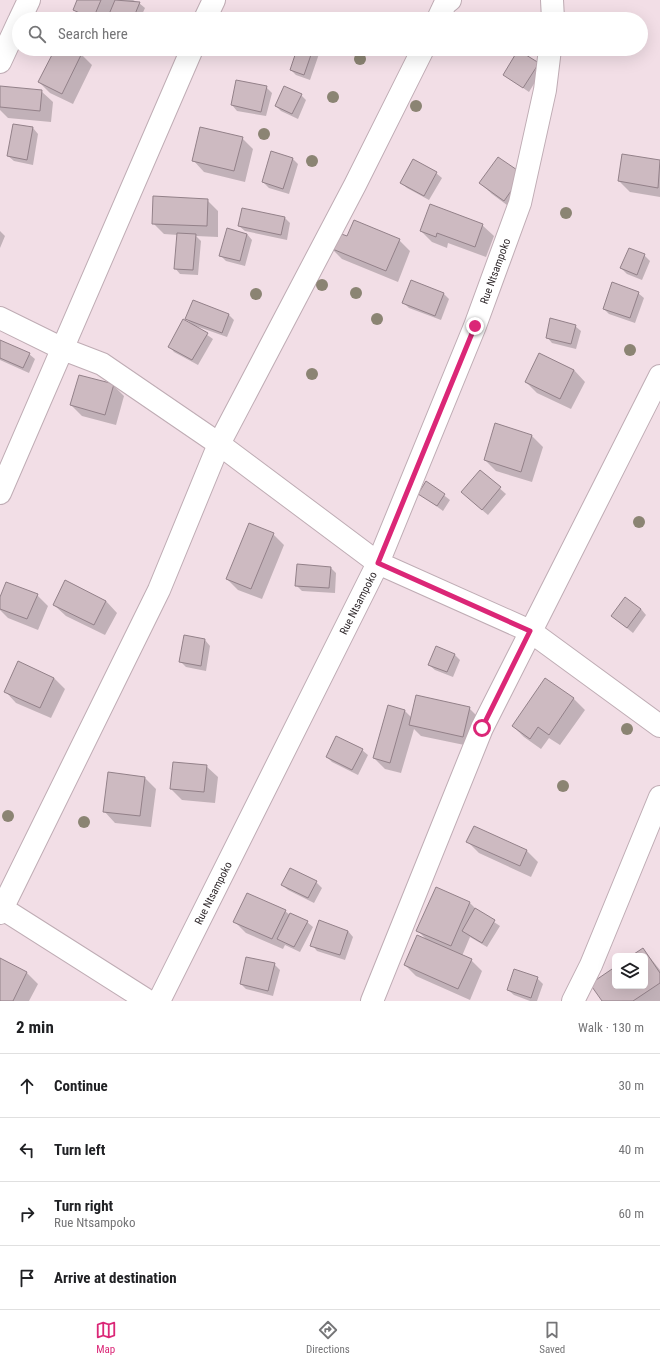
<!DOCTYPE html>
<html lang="en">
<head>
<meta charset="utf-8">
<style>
  :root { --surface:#fff; --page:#f2f2f2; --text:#202124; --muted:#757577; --line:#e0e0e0; --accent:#db2777 }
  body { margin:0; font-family:"Roboto Condensed",sans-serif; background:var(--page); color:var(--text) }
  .controls { position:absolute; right:12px; bottom:12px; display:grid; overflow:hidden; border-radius:6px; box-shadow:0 4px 16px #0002 }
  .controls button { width:36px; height:36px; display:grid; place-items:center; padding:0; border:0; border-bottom:1px solid var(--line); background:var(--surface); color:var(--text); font:20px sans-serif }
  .stop { position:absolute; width:12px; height:12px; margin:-9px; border:3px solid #db2777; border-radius:50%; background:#fff }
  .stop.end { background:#db2777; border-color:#fff; box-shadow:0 1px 4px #0008 }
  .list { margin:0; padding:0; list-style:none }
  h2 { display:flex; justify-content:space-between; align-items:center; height:52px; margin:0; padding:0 16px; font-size:17px }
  h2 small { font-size:13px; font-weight:400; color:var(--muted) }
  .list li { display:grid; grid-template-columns:26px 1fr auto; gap:12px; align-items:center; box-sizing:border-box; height:64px; padding:0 16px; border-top:1px solid var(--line) }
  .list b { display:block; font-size:15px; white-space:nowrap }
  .list p { margin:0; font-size:13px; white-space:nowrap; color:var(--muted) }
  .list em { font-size:13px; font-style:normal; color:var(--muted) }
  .icon { flex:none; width:22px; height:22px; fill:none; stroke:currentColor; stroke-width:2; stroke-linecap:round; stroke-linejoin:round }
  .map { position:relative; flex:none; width:660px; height:1001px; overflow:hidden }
  .search { position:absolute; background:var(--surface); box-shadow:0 4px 16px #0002; left:12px; right:12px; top:12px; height:44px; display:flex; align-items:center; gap:10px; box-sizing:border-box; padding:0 14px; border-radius:22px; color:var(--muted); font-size:15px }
  .sheet { height:308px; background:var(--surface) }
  nav { display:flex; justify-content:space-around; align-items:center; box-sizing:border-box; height:56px; border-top:1px solid var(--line); background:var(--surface); font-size:11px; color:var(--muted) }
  nav a { display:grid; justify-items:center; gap:2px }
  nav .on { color:var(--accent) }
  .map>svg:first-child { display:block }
  .shadow { fill:#0003 }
  .building { fill:#cdbac1; stroke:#938189 }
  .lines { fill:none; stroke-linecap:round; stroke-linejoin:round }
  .minor-casing { stroke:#bfacb4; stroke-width:24 }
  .minor { stroke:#fff; stroke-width:22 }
  .tree { fill:#8b8473 }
  .route { stroke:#db2777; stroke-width:5 }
  .labels { text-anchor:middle; stroke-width:4; stroke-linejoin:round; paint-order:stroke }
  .street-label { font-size:11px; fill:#312a2d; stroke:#fff }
</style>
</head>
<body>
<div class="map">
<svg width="660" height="1001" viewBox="0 0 660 1001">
  <rect width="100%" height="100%" fill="#f2dee6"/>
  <!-- shadow -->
  <path class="shadow" d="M 78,0 L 133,0 L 139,3 L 145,8 L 140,19 L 83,19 L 74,9 Z
    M 56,49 L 71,49 L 81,54 L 92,65 L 73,104 L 50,93 L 39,82 Z
    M 298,49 L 317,49 L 320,51 L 310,80 L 296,75 L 291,70 Z
    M 519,52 L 543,69 L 529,92 L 504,75 Z
    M 0,87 L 41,91 L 53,102 L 51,122 L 8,118 L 0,110 Z
    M 266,87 L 272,93 L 266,116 L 237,111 L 232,105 Z
    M 301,95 L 306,100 L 298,119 L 281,111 L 276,106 Z
    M 14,125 L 33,128 L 38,134 L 33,165 L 14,161 L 8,156 Z
    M 242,138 L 253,149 L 245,182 L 204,172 L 193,160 Z
    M 623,155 L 660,161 L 660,197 L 630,192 L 619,181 Z
    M 292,158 L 298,164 L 289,194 L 269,188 L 263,182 Z
    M 436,173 L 442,178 L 429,200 L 407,188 L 401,183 Z
    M 522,175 L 515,211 L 492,194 L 480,183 Z
    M 207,200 L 218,211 L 218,237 L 196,236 L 201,241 L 198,275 L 180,274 L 175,268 L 178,235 L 164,234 L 153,223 Z
    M 285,218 L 290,223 L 287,240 L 245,231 L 239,226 Z
    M 482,225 L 494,236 L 486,257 L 448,243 L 447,248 L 432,242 L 421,231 Z
    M 0,231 L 5,236 L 0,248 Z
    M 247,234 L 252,240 L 245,266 L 226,261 L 220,255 Z
    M 348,238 L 399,240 L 410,251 L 398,282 L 342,259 L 331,248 Z
    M 644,255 L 650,261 L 642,280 L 627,274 L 621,268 Z
    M 638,293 L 644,298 L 635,323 L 609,314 L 604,309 Z
    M 444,294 L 449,299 L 441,320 L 409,308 L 404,303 Z
    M 193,301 L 229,315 L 234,320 L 227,337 L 193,325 L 213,339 L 198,365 L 174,352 L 169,346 L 193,325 L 186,319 Z
    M 575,326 L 581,331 L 576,349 L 552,343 L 547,337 Z
    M 0,341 L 29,354 L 35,359 L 29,373 L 0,360 Z
    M 540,355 L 574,370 L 585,382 L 571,409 L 537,393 L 526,382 Z
    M 113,385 L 124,396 L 116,425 L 82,416 L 71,405 Z
    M 496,424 L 532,436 L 543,447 L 532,482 L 496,471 L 485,460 Z
    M 480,471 L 506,494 L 488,515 L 468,498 Z
    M 427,482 L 450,500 L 443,511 L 419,493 Z
    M 273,534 L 284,545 L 262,599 L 238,590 L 227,579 Z
    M 331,568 L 336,573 L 335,593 L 302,591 L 296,585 Z
    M 66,582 L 106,601 L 117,613 L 105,635 L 66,616 L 54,605 Z
    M 37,595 L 48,606 L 38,630 L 8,618 L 0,610 L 0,599 Z
    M 641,609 L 646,615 L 633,633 L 618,621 Z
    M 185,636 L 205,640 L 210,646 L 206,671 L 186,667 L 181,662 Z
    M 454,654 L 460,660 L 453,677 L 435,670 L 429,665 Z
    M 54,678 L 65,689 L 51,718 L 16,703 L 5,691 Z
    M 545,680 L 574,699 L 585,710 L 560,745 L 549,738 L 541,749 L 524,737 L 513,726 Z
    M 469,708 L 480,719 L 474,747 L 421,736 L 414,729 L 401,773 L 385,769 L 374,758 L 405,711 L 412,718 Z
    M 362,750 L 368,755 L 358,775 L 332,762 L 327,757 Z
    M 206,766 L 218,777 L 215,803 L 182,800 L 171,789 Z
    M 145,778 L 156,789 L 151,827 L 115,823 L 104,811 Z
    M 474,827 L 527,851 L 538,862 L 531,877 L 479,853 L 468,842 Z
    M 316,882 L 322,888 L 314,903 L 288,890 L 282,885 Z
    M 470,903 L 479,912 L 500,926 L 487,947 L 470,937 L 462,956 L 471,960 L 482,971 L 470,1000 L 416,976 L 405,965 L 428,941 L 417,930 Z
    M 285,911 L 290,915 L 307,922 L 313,927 L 300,952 L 285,945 L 283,949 L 246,933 L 234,921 Z
    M 348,931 L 353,937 L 345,960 L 317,951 L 312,945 Z
    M 643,949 L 660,970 L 660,1001 L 603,1001 L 615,968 L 615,986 L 645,986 L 645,956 L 633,956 Z
    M 0,959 L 27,973 L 38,984 L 29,1001 L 0,1001 Z
    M 274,964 L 280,970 L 273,996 L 246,989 L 241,984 Z
    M 537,978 L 543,984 L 537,1001 L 530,1001 L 514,995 L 508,990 Z"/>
  <!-- building -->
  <path class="building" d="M 77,0 L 101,0 L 93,19 L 73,10 Z
    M 115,0 L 140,2 L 133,19 L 107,19 Z
    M 55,49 L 73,49 L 82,53 L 62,94 L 38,82 Z
    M 297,49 L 313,49 L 304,75 L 290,70 Z
    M 518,50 L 539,63 L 523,88 L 503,75 Z
    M 236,80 L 267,86 L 261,112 L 231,105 Z
    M 0,86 L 42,90 L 40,111 L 0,107 Z
    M 284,86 L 302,94 L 292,114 L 275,106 Z
    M 13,124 L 33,127 L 27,160 L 7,156 Z
    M 200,127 L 243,137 L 234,171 L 192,161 Z
    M 271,151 L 293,158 L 283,189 L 262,182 Z
    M 622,154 L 660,160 L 658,188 L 618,181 Z
    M 498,157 L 523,174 L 504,201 L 479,183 Z
    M 413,159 L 437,172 L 424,196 L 400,183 Z
    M 153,196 L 208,199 L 207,226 L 152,224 Z
    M 430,204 L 483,224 L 475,247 L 437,233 L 436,237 L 420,231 Z
    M 242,208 L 285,217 L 281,235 L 238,226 Z
    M 354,220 L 400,239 L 386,271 L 330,248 L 336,232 L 347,236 Z
    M 227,228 L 247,234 L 240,261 L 219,256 Z
    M 177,233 L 196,234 L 193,270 L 174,269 Z
    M 629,248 L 645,254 L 637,275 L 620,268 Z
    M 411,280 L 444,293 L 435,316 L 402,303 Z
    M 612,282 L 639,292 L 630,318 L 603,309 Z
    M 193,300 L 229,314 L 222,333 L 185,319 Z
    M 550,318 L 576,325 L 571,344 L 546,338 Z
    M 183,319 L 208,333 L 192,360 L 168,347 Z
    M 0,340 L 30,353 L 23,368 L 0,358 Z
    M 539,353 L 574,370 L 560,399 L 525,382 Z
    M 79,375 L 114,384 L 105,415 L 70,405 Z
    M 495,423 L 532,435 L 521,472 L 484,460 Z
    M 480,470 L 501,487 L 482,510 L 461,492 Z
    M 426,481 L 445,494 L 437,506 L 418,494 Z
    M 249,523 L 274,533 L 251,589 L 226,579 Z
    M 297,564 L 331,567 L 329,588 L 295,586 Z
    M 65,580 L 106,601 L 94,625 L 53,605 Z
    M 6,582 L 38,594 L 27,619 L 0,609 L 0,597 Z
    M 625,597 L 641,609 L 627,628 L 611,616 Z
    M 184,635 L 205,639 L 201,666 L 179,662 Z
    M 436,646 L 455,654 L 447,672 L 428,665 Z
    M 18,661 L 54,678 L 40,708 L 4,692 Z
    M 545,678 L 574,698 L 549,735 L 538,727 L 530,739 L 512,726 Z
    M 416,695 L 470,707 L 463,737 L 409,725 Z
    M 388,705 L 405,710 L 390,763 L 373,758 Z
    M 336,736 L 363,749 L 352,770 L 326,757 Z
    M 173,762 L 207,765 L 204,792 L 170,789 Z
    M 108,772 L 145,777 L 140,816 L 103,812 Z
    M 474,826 L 527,850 L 520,866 L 466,842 Z
    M 290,868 L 317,881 L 308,898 L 281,885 Z
    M 436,887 L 470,902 L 451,946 L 416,931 Z
    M 247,893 L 286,910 L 272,939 L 233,922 Z
    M 475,908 L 495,920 L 482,943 L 462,931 Z
    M 290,913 L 308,921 L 294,947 L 277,939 Z
    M 319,920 L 348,931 L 340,955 L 310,946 Z
    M 417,935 L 472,959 L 458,989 L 404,965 Z
    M 643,948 L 660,973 L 660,983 L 633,1001 L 602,1001 L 590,984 L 615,967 L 615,986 L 645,986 L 645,956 L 631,956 Z
    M 246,957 L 275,963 L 268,991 L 240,984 Z
    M 0,958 L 27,972 L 13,1001 L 0,1001 Z
    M 514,969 L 538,977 L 531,998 L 507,990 Z"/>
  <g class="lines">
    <defs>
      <path id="minor" d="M 552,0 L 553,19
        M 20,19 L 29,0
        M 205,19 L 214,0
        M 438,19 L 445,4 L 450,0
        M 0,62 L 19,21
        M 0,318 L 63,349 L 102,364 L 219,444 L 378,563 L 530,631 L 660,726
        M 0,493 L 192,49
        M 0,907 L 148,1001
        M 0,913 L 159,590 L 219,444 L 355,185 L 423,49
        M 159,1001 L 378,563 L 475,326 L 520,203 L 545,90 L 550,49
        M 372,1001 L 482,728 L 660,376
        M 573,1001 L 591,965 L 660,797"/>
    </defs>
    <!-- minor casing -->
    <use href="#minor" class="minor-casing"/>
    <!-- minor -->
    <use href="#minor" class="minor"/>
  </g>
  <!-- trees -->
  <g class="tree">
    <circle cx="360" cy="59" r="6"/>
    <circle cx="333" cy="97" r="6"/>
    <circle cx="416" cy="106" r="6"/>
    <circle cx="264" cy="134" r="6"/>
    <circle cx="312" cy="161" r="6"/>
    <circle cx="566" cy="213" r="6"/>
    <circle cx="322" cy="285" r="6"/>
    <circle cx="356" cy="293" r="6"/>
    <circle cx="256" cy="294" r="6"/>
    <circle cx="377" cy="319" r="6"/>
    <circle cx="630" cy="350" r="6"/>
    <circle cx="312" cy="374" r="6"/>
    <circle cx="639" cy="522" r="6"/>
    <circle cx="627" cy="729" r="6"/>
    <circle cx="563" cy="786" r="6"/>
    <circle cx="8" cy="816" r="6"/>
    <circle cx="84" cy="822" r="6"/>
  </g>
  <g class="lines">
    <!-- route -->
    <path class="route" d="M 475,326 L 378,563 L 530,631 L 482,728"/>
  </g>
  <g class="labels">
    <!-- street labels -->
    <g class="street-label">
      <text transform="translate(495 271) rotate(-70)" y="4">Rue Ntsampoko</text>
      <text transform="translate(358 603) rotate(-63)" y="4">Rue Ntsampoko</text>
      <text transform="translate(213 893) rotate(-63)" y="4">Rue Ntsampoko</text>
    </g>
  </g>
</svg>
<div class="controls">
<button><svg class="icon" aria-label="layers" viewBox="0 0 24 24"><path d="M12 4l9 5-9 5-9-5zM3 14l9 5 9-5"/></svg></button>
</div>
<div class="stop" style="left:482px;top:728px"></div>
<div class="stop end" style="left:475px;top:326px"></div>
<div class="search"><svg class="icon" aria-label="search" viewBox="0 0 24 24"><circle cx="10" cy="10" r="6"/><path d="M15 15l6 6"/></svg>Search here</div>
</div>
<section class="sheet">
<h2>2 min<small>Walk · 130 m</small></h2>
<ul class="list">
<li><svg class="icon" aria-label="ahead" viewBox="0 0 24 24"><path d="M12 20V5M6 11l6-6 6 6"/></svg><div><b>Continue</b></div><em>30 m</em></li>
<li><svg class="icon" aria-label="left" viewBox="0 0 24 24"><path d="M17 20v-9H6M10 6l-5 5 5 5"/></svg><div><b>Turn left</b></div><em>40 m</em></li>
<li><svg class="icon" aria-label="right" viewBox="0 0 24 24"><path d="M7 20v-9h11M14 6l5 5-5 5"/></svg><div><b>Turn right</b><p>Rue Ntsampoko</p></div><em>60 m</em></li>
<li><svg class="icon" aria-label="arrive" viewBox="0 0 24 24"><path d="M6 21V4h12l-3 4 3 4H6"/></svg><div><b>Arrive at destination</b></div></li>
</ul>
</section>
<nav>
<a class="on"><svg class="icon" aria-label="map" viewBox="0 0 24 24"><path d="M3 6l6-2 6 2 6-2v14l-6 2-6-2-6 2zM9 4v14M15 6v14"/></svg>Map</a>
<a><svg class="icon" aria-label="directions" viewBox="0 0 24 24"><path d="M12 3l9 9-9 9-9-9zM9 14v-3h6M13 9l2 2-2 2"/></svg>Directions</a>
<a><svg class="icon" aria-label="saved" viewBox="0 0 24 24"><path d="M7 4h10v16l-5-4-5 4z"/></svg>Saved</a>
</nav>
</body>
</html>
